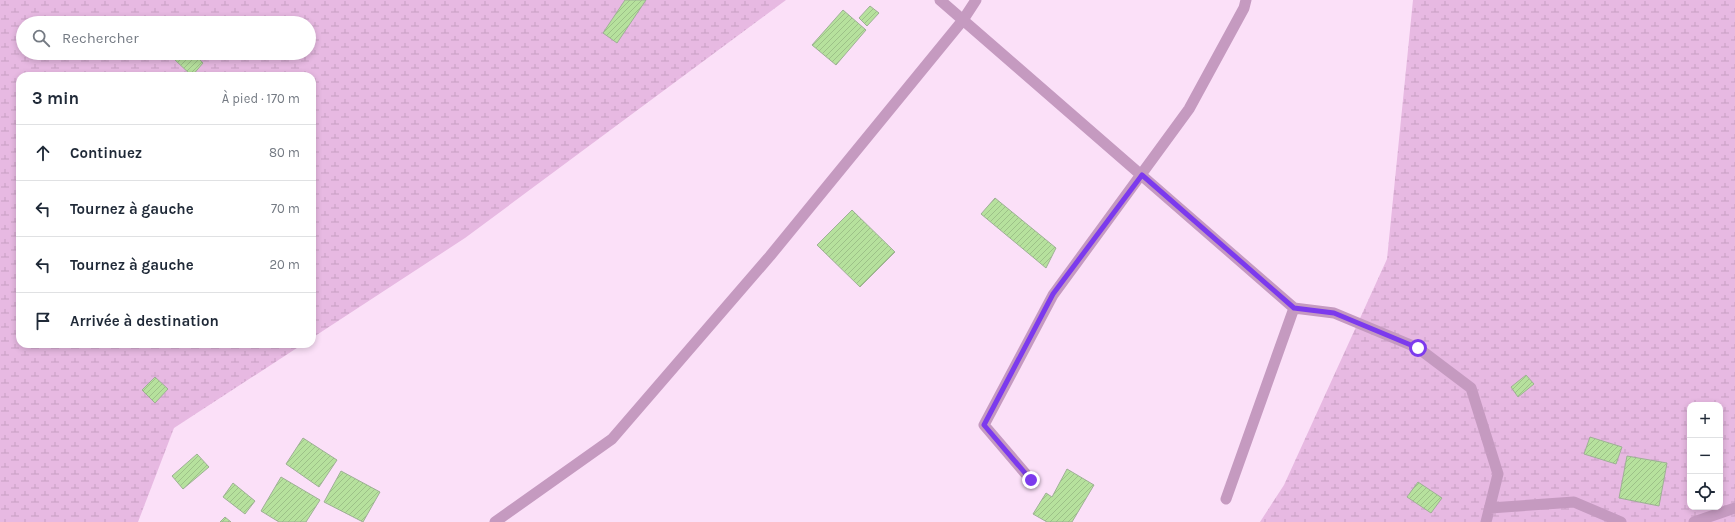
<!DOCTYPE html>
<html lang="fr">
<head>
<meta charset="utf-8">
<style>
  :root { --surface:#fff; --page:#f6f6f7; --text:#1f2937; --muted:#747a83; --line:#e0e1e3 }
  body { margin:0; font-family:Karla,sans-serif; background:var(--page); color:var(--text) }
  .controls { position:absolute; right:12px; bottom:12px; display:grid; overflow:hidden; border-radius:8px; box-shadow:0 2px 6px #0003 }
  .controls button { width:36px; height:36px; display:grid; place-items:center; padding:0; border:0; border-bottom:1px solid var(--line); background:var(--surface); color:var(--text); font:20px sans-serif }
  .stop { position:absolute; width:12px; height:12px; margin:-9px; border:3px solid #7c3aed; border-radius:50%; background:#fff }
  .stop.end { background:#7c3aed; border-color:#fff; box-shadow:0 1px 4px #0008 }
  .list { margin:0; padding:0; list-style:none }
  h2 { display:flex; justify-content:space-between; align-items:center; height:52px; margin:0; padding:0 16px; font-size:17px }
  h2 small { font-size:13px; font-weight:400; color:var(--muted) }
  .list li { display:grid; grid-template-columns:26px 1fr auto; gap:12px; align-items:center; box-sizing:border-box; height:56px; padding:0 16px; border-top:1px solid var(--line) }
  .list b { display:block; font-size:15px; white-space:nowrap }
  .list em { font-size:13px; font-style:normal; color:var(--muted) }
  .icon { flex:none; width:22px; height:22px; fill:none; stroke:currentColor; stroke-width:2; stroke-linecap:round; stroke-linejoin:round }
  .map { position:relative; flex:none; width:1735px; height:522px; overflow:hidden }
  .search { position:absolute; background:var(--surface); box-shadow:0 2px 6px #0003; left:16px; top:16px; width:300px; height:44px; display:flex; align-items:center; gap:10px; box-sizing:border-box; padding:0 14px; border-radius:22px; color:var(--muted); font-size:15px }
  .panel { position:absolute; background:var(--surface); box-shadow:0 2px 6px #0003; left:16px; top:72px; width:300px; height:276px; border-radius:12px }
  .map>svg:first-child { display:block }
  .wetland { fill:url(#wetland-marsh); fill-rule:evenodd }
  .building { fill:url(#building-hatch); stroke:#9eb095 }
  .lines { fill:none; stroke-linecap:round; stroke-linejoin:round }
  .minor { stroke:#c59ac0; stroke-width:11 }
  .route { stroke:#7c3aed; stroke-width:5 }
</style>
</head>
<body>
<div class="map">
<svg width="1735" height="522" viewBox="0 0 1735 522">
  <defs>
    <pattern id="wetland-marsh" width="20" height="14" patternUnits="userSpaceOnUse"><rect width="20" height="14" fill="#e7b9e2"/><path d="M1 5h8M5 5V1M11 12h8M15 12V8" fill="none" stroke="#c79fc2"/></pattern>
    <pattern id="building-hatch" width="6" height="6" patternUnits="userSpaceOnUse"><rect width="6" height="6" fill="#b6e19d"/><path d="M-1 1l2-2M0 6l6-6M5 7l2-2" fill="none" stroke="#9dc188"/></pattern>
  </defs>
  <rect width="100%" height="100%" fill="#fbe0f8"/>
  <!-- wetland -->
  <path class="wetland" d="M 0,0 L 786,0 L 465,238 L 312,338 L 312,76 L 20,76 L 20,344 L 303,344 L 174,428 L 138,522 L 0,522 ZM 23,23 L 309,23 L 309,53 L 23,53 Z
    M 1413,0 L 1735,0 L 1735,522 L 1260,522 L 1284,485 L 1387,259 ZM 1690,405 L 1720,405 L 1720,507 L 1690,507 Z"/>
  <!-- building -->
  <path class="building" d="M 625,0 L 646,0 L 617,43 L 603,33 Z
    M 870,6 L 879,13 L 867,26 L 859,18 Z
    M 843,10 L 866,30 L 836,65 L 812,45 Z
    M 180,53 L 193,53 L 203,63 L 192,76 L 174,59 Z
    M 995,198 L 1056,248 L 1046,268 L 981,214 Z
    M 852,210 L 895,252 L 860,287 L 817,245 Z
    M 1526,375 L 1534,384 L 1518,397 L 1511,387 Z
    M 155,377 L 168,389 L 155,403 L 142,390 Z
    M 1590,437 L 1622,447 L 1616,464 L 1584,454 Z
    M 303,438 L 337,460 L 319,487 L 286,464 Z
    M 197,454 L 209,467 L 183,489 L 172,476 Z
    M 1627,456 L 1667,463 L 1659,506 L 1619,498 Z
    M 1067,469 L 1094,485 L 1072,522 L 1047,522 L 1033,514 L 1046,493 L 1052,497 Z
    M 341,471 L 380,492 L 363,522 L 324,502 Z
    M 281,477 L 320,500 L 306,522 L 279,522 L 261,511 Z
    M 1418,482 L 1442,498 L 1431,513 L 1407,497 Z
    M 233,483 L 255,501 L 245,514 L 223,497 Z
    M 225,517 L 231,522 L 220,522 Z"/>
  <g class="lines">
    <!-- minor -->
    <path class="minor" d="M 940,0 L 1294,308 L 1334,313 L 1418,348 L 1471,388 L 1498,474 L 1486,522
      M 1031,480 L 984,425 L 1053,295 L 1189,109 L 1244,8 L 1246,0
      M 1226,499 L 1294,308
      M 1490,508 L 1574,502 L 1621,522
      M 495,522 L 612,439 L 770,256 L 963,20 L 976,0
      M 1694,522 L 1735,508"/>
  </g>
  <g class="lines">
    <!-- route -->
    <path class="route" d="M 1031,480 L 984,425 L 1053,294 L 1142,175 L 1294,308 L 1334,313 L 1418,348"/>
  </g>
</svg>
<div class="controls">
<button>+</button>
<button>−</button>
<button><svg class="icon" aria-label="locate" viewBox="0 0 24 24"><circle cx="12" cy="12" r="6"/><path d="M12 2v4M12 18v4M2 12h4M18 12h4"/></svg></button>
</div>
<div class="stop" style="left:1418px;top:348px"></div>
<div class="stop end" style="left:1031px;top:480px"></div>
<div class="search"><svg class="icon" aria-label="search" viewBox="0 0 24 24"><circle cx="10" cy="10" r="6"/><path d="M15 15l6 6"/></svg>Rechercher</div>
<section class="panel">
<h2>3 min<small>À pied · 170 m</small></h2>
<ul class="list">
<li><svg class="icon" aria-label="ahead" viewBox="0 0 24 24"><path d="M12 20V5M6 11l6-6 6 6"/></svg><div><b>Continuez</b></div><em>80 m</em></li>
<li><svg class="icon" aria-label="left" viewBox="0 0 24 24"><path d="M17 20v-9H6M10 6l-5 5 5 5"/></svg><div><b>Tournez à gauche</b></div><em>70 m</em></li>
<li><svg class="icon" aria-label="left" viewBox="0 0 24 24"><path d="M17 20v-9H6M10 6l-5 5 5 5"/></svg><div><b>Tournez à gauche</b></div><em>20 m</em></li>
<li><svg class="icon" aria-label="arrive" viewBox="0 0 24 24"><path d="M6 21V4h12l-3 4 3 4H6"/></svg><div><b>Arrivée à destination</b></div></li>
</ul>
</section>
</div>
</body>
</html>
